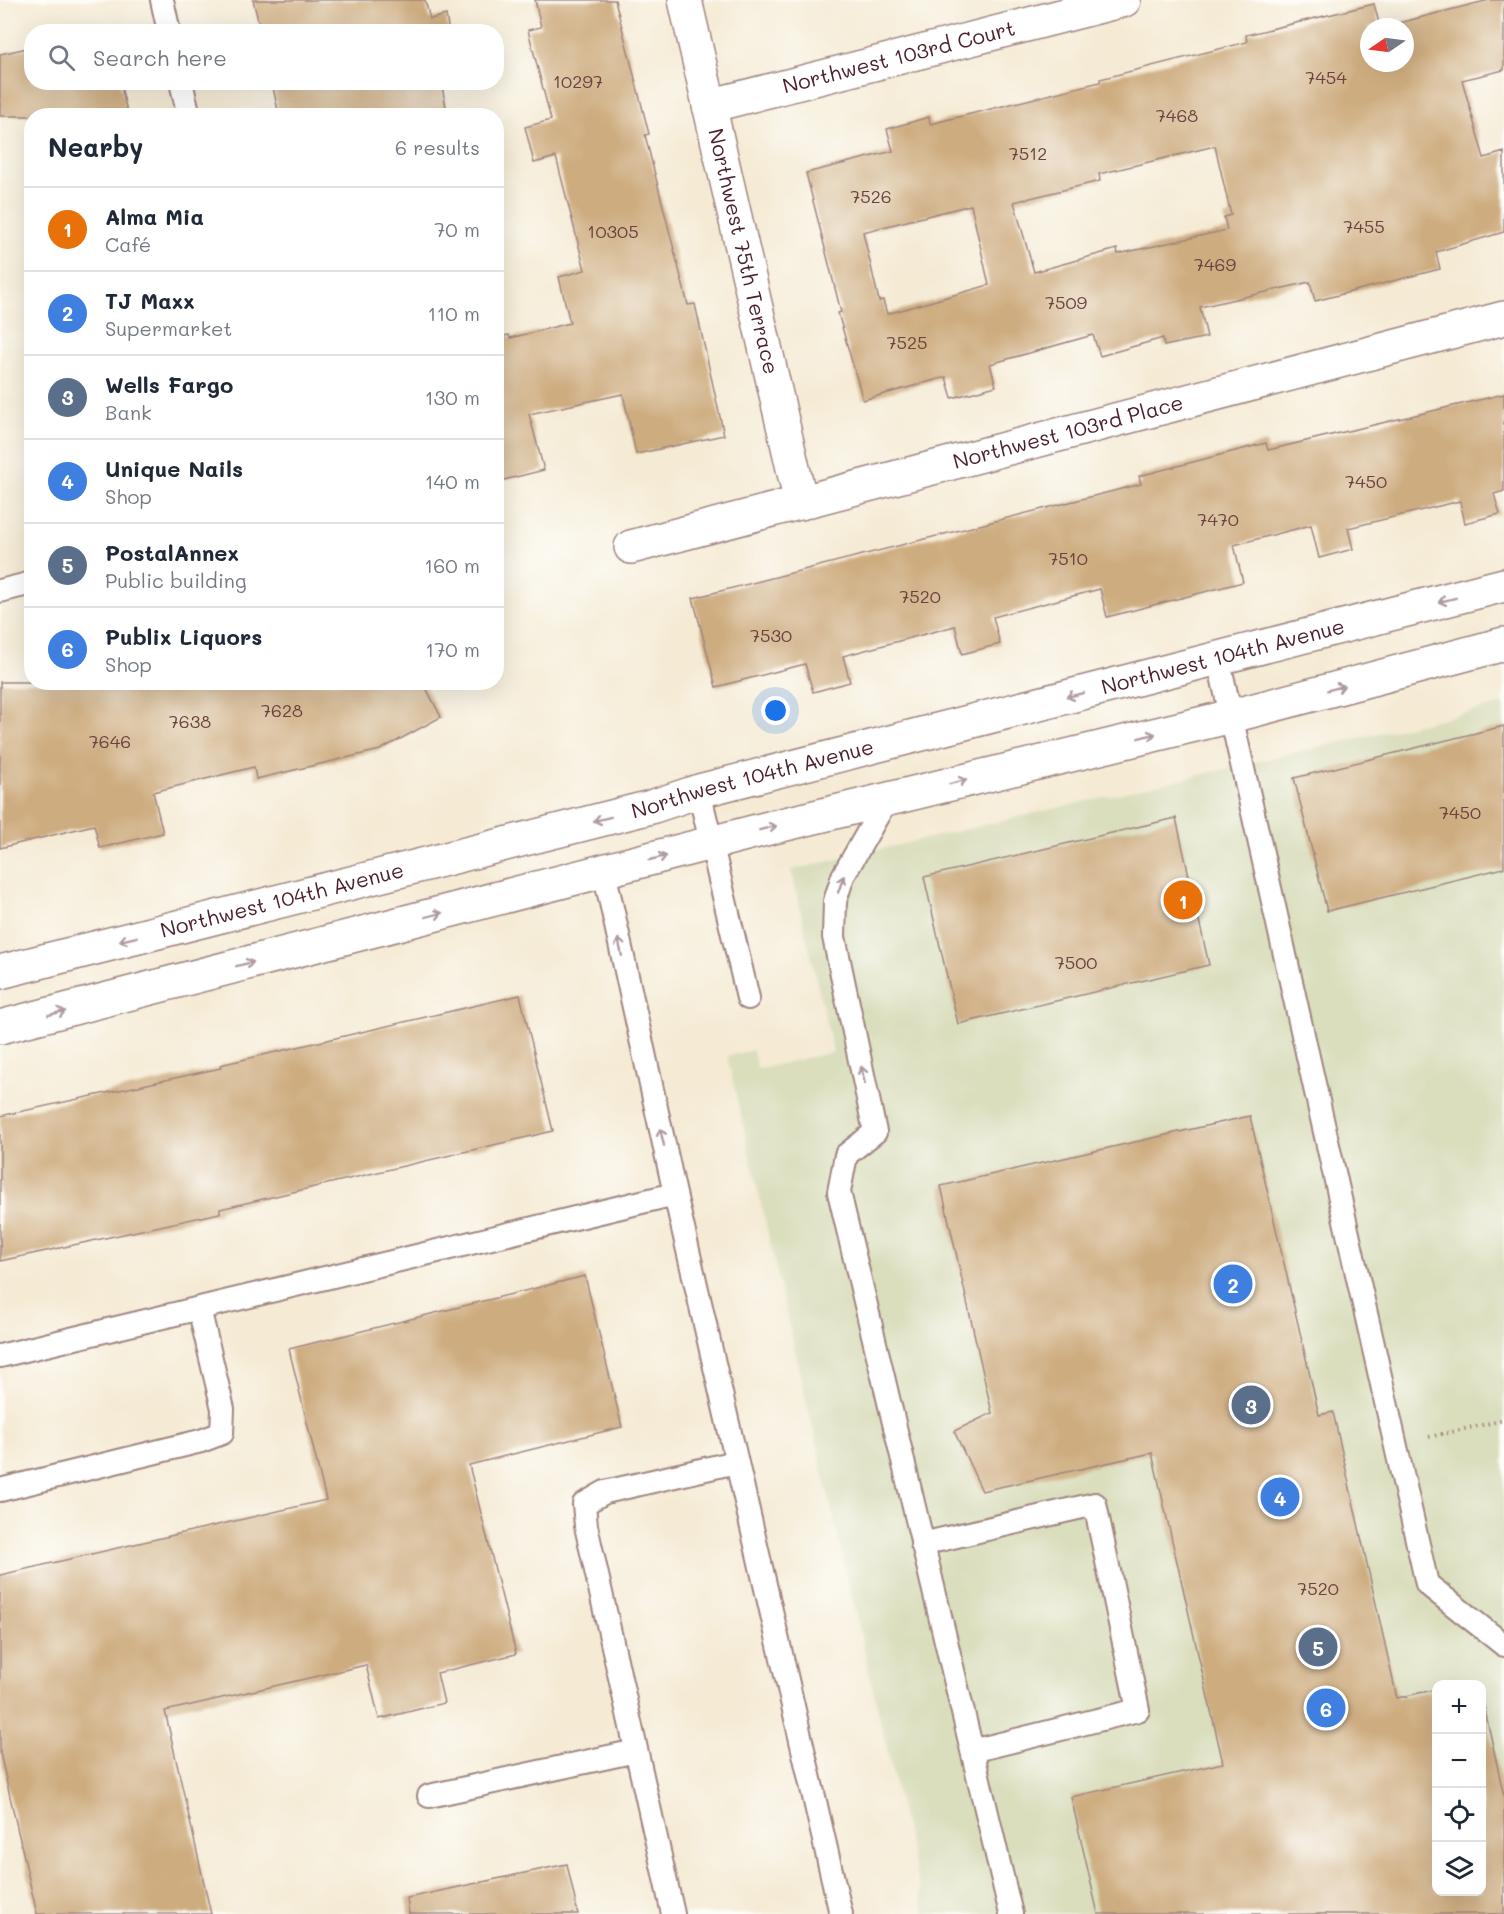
<!DOCTYPE html>
<html lang="en">
<head>
<meta charset="utf-8">
<style>
  :root { --surface:#fff; --page:#f2f2f3; --text:#1f2937; --muted:#747a83; --line:#e0e1e3; --accent:#b5179e }
  body { margin:0; font-family:Mali,sans-serif; background:var(--page); color:var(--text) }
  .controls { position:absolute; right:18px; bottom:18px; display:grid; overflow:hidden; border-radius:12px; box-shadow:0 6px 24px #0002 }
  .controls button { width:54px; height:54px; display:grid; place-items:center; padding:0; border:0; border-bottom:2px solid var(--line); background:var(--surface); color:var(--text); font:30px sans-serif }
  .compass { position:absolute; left:1360px; top:18px; width:54px; height:54px; border-radius:50%; background:var(--surface); box-shadow:0 6px 24px #0002; rotate:257deg }
  .you { position:absolute; left:776px; top:711px; width:21px; height:21px; margin:-15px; border:4px solid #fff; border-radius:50%; background:#1a73e8; box-shadow:0 0 0 9px #1a73e833 }
  .badge { display:grid; place-items:center; width:39px; height:39px; border-radius:50%; background:var(--accent); color:#fff; font-size:20px; font-weight:700 }
  .pin { position:absolute; translate:-50% -50%; border:3px solid #fff; box-shadow:0 2px 6px #0006 }
  .list { margin:0; padding:0; list-style:none }
  h2 { display:flex; justify-content:space-between; align-items:center; height:78px; margin:0; padding:0 24px; font-size:26px }
  h2 small { font-size:20px; font-weight:400; color:var(--muted) }
  .list li { display:grid; grid-template-columns:39px 1fr auto; gap:18px; align-items:center; box-sizing:border-box; height:84px; padding:0 24px; border-top:2px solid var(--line) }
  .list b { display:block; font-size:22px; white-space:nowrap }
  .list p { margin:0; font-size:20px; white-space:nowrap; color:var(--muted) }
  .list em { font-size:20px; font-style:normal; color:var(--muted) }
  .icon { flex:none; width:33px; height:33px; fill:none; stroke:currentColor; stroke-width:2; stroke-linecap:round; stroke-linejoin:round }
  .map { position:relative; flex:none; width:1504px; height:1914px; overflow:hidden }
  .search { position:absolute; background:var(--surface); box-shadow:0 6px 24px #0002; left:24px; top:24px; width:480px; height:66px; display:flex; align-items:center; gap:15px; box-sizing:border-box; padding:0 21px; border-radius:24px; color:var(--muted); font-size:22px }
  .panel { position:absolute; background:var(--surface); box-shadow:0 6px 24px #0002; left:24px; top:108px; width:480px; height:582px; border-radius:24px }
  .map>svg:first-child { display:block }
  .built { fill:#dadebd; fill-rule:evenodd }
  .building { fill:#cdac7f; fill-rule:evenodd }
  .lines { fill:none; stroke-linecap:round; stroke-linejoin:round }
  .lane-casing { stroke:#a08580; stroke-width:26 }
  .street-casing { stroke:#a08580; stroke-width:36 }
  .secondary-casing { stroke:#a08580; stroke-width:36 }
  .path { stroke:#a08580; stroke-width:4; stroke-dasharray:1.5 4.5; stroke-linecap:butt }
  .lane { stroke:#fff; stroke-width:22 }
  .street { stroke:#fff; stroke-width:33 }
  .secondary { stroke:#fff; stroke-width:33 }
  .oneway { stroke:#ae9aa0 }
  .labels { text-anchor:middle; stroke-width:6; stroke-linejoin:round; paint-order:stroke }
  .number-label { font-size:18px; fill:#6b4240 }
  .street-label { font-size:21px; fill:#4a1f2b; stroke:#fdfcf7 }
</style>
</head>
<body>
<div class="map">
<svg width="1504" height="1914" viewBox="0 0 1504 1914">
  <rect width="100%" height="100%" fill="#fdfcf7"/>
  <filter id="ink" filterUnits="userSpaceOnUse"><feTurbulence type="fractalNoise" baseFrequency=".0167" numOctaves="2"/><feDisplacementMap in="SourceGraphic" scale="12" xChannelSelector="R" yChannelSelector="G"/><feConvolveMatrix kernelMatrix="1 2 1 2 8 2 1 2 1" color-interpolation-filters="sRGB"/></filter>
  <filter id="wash" filterUnits="userSpaceOnUse"><feTurbulence type="fractalNoise" baseFrequency=".008" numOctaves="4" result="noise"/><feDisplacementMap in="SourceGraphic" scale="24" xChannelSelector="R" yChannelSelector="G"/><feGaussianBlur stdDeviation="1.35" result="paint"/><feColorMatrix in="noise" values="0 0 0 0 0 0 0 0 0 0 0 0 0 0 0 0 0 1.4 0 .05"/><feComposite in="paint" operator="in"/></filter>
  <g filter="url(#wash)">
    <rect width="100%" height="100%" fill="#f5ebd5"/>
    <!-- built -->
    <path class="built" d="M 1504,704 L 1504,1914 L 925,1914 L 727,1056 L 753,1050 L 757,1069 L 833,1052 L 791,870 ZM 1436,1684 L 1482,1684 L 1482,1892 L 1436,1892 Z"/>
    <g id="blocks">
      <!-- building -->
      <path class="building" d="M 253,0 L 425,0 L 430,19 L 446,15 L 449,32 L 261,32 Z
        M 535,0 L 615,0 L 649,134 L 645,135 L 688,305 L 695,304 L 724,435 L 636,454 L 623,394 L 529,414 L 544,470 L 496,482 L 496,337 L 509,335 L 510,338 L 570,323 L 559,277 L 585,270 L 556,157 L 534,163 L 525,127 L 551,120 L 528,30 L 541,27 Z
        M 1489,0 L 1504,0 L 1504,70 L 1462,80 L 1484,158 L 1504,152 L 1504,232 L 1436,252 L 1440,269 L 1315,301 L 1310,282 L 1200,307 L 1207,337 L 1164,346 L 1163,338 L 1100,356 L 1093,335 L 990,364 L 996,386 L 952,398 L 946,377 L 863,400 L 838,313 L 841,312 L 806,173 L 893,151 L 887,129 L 929,117 L 930,124 L 1100,82 L 1100,79 L 1247,42 L 1246,35 L 1374,4 L 1380,27 L 1369,27 L 1369,63 L 1405,63 L 1405,27 L 1383,27 ZM 1215,146 L 1231,215 L 1224,217 L 1227,230 L 1118,254 L 1117,249 L 1034,272 L 1014,202 L 1100,181 L 1099,174 ZM 971,205 L 989,285 L 887,314 L 883,300 L 879,301 L 863,232 Z
        M 32,47 L 32,82 L 120,82 L 128,116 L 0,116 L 0,54 Z
        M 272,82 L 461,82 L 461,83 L 442,87 L 448,116 L 279,116 Z
        M 1504,394 L 1504,491 L 1494,494 L 1500,514 L 1465,523 L 1460,501 L 1348,528 L 1353,549 L 1319,558 L 1311,525 L 1234,545 L 1243,582 L 1107,617 L 1100,589 L 993,617 L 1000,644 L 962,654 L 955,626 L 843,656 L 850,682 L 813,692 L 805,664 L 716,687 L 693,598 L 1141,484 L 1139,476 L 1266,443 L 1268,450 Z
        M 0,682 L 423,682 L 441,717 L 380,750 L 256,779 L 254,767 L 153,792 L 163,833 L 100,848 L 94,825 L 0,848 Z
        M 1504,726 L 1504,868 L 1327,911 L 1294,778 Z
        M 1176,818 L 1209,965 L 958,1024 L 924,877 Z
        M 520,995 L 553,1131 L 220,1209 L 220,1213 L 0,1261 L 0,1116 L 221,1068 L 220,1065 Z
        M 1250,1116 L 1319,1415 L 1333,1412 L 1397,1698 L 1437,1689 L 1437,1892 L 1482,1892 L 1482,1697 L 1504,1796 L 1504,1914 L 1098,1914 L 1071,1797 L 1223,1763 L 1152,1453 L 982,1491 L 954,1431 L 992,1413 L 941,1186 Z
        M 585,1276 L 622,1427 L 469,1465 L 516,1654 L 437,1673 L 444,1703 L 379,1719 L 366,1665 L 165,1711 L 211,1914 L 37,1914 L 0,1753 L 0,1575 L 326,1500 L 289,1349 Z
        M 567,1864 L 578,1914 L 409,1914 L 407,1898 Z"/>
    </g>
  </g>
  <g filter="url(#ink)">
    <use href="#blocks" fill-opacity="0" stroke="#a08580" stroke-width="1.5"/>
    <g class="lines">
      <defs>
        <path id="lane" d="M 162,0 L 169,32
          M 181,82 L 189,116
          M 0,591 L 32,583
          M 1218,658 L 1427,1584 L 1504,1645
          M 699,791 L 748,998
          M 887,799 L 843,876 L 835,901 L 834,937 L 875,1132 L 846,1155 L 839,1192 L 1011,1914
          M 604,871 L 675,1194
          M 0,1356 L 675,1194 L 841,1914
          M 0,1490 L 201,1441 L 222,1433 L 223,1409 L 199,1308
          M 922,1544 L 1095,1504 L 1138,1710 L 972,1751
          M 429,1796 L 636,1751
          M 673,1914 L 586,1526 L 584,1504 L 605,1492 L 736,1462"/>
        <g id="street">
          <path id="s1" d="M 685,0 L 801,503"/>
          <path id="s2" d="M 709,106 L 1124,0"/>
          <path id="s3" d="M 631,547 L 1504,318"/>
        </g>
        <g id="secondary">
          <path id="s4" d="M 0,972 L 651,807 L 699,791 L 1504,585"/>
          <path d="M 0,1027 L 765,829 L 1232,716 L 1504,644"/>
        </g>
      </defs>
      <!-- lane casing -->
      <use href="#lane" class="lane-casing"/>
      <!-- street casing -->
      <use href="#street" class="street-casing"/>
      <!-- secondary casing -->
      <use href="#secondary" class="secondary-casing"/>
      <!-- path -->
      <path class="path" d="M 1429,1437 L 1504,1420"/>
      <!-- lane -->
      <use href="#lane" class="lane"/>
      <!-- street -->
      <use href="#street" class="street"/>
      <!-- secondary -->
      <use href="#secondary" class="secondary"/>
    </g>
    <!-- one-way arrows -->
    <defs><path id="oneway-shaft" d="M-6 0H5M1.5-3L5.5 0L1.5 3" fill="none" stroke-width="1.6" stroke-linecap="round" stroke-linejoin="round" transform="scale(1.5)"/></defs>
    <g class="oneway">
      <use href="#oneway-shaft" transform="translate(1447 600) rotate(166)"/>
      <use href="#oneway-shaft" transform="translate(1336 688) rotate(-15)"/>
      <use href="#oneway-shaft" transform="translate(1075 695) rotate(166)"/>
      <use href="#oneway-shaft" transform="translate(1147 736) rotate(-14)"/>
      <use href="#oneway-shaft" transform="translate(958 782) rotate(-14)"/>
      <use href="#oneway-shaft" transform="translate(602 819) rotate(166)"/>
      <use href="#oneway-shaft" transform="translate(768 828) rotate(-14)"/>
      <use href="#oneway-shaft" transform="translate(658 858) rotate(-14)"/>
      <use href="#oneway-shaft" transform="translate(841 884) rotate(-71)"/>
      <use href="#oneway-shaft" transform="translate(434 915) rotate(-14)"/>
      <use href="#oneway-shaft" transform="translate(128 939) rotate(166)"/>
      <use href="#oneway-shaft" transform="translate(620 947) rotate(-102)"/>
      <use href="#oneway-shaft" transform="translate(245 964) rotate(-14)"/>
      <use href="#oneway-shaft" transform="translate(57 1013) rotate(-14)"/>
      <use href="#oneway-shaft" transform="translate(863 1075) rotate(-102)"/>
      <use href="#oneway-shaft" transform="translate(662 1137) rotate(-103)"/>
    </g>
  </g>
  <g class="labels">
    <!-- number labels -->
    <g class="number-label">
      <text x="1326" y="84">7454</text>
      <text x="578" y="88">10297</text>
      <text x="1177" y="122">7468</text>
      <text x="1028" y="160">7512</text>
      <text x="871" y="203">7526</text>
      <text x="1364" y="233">7455</text>
      <text x="613" y="238">10305</text>
      <text x="1215" y="271">7469</text>
      <text x="1066" y="309">7509</text>
      <text x="907" y="349">7525</text>
      <text x="1366" y="488">7450</text>
      <text x="1218" y="526">7470</text>
      <text x="1068" y="565">7510</text>
      <text x="920" y="603">7520</text>
      <text x="771" y="642">7530</text>
      <text x="282" y="717">7628</text>
      <text x="190" y="728">7638</text>
      <text x="110" y="748">7646</text>
      <text x="1460" y="819">7450</text>
      <text x="1076" y="969">7500</text>
      <text x="1318" y="1595">7520</text>
    </g>
    <!-- street labels -->
    <g class="street-label">
      <text dy="7" stroke="none"><textPath href="#s2" startOffset="196">Northwest 103rd Court</textPath></text>
      <text dy="7" stroke="none"><textPath href="#s1" startOffset="258">Northwest 75th Terrace</textPath></text>
      <text dy="7" stroke="none"><textPath href="#s3" startOffset="452">Northwest 103rd Place</textPath></text>
      <text dy="7" stroke="none"><textPath href="#s4" startOffset="1263">Northwest 104th Avenue</textPath></text>
      <text dy="7" stroke="none"><textPath href="#s4" startOffset="777">Northwest 104th Avenue</textPath></text>
      <text dy="7" stroke="none"><textPath href="#s4" startOffset="291">Northwest 104th Avenue</textPath></text>
    </g>
  </g>
</svg>
<div class="controls">
<button>+</button>
<button>−</button>
<button><svg class="icon" aria-label="locate" viewBox="0 0 24 24"><circle cx="12" cy="12" r="6"/><path d="M12 2v4M12 18v4M2 12h4M18 12h4"/></svg></button>
<button><svg class="icon" aria-label="layers" viewBox="0 0 24 24"><path d="M12 4l9 5-9 5-9-5zM3 14l9 5 9-5"/></svg></button>
</div>
<svg class="compass" viewBox="-18 -18 36 36"><path d="M0-13l5 13h-10z" fill="#e53935"/><path d="M0 13l5-13h-10z" fill="#747a83"/></svg>
<div class="you"></div>
<div class="pin badge" style="left:1183px;top:900px;background:#e8710a">1</div>
<div class="pin badge" style="left:1233px;top:1284px;background:#3f7fe0">2</div>
<div class="pin badge" style="left:1251px;top:1405px;background:#5c6f8a">3</div>
<div class="pin badge" style="left:1280px;top:1497px;background:#3f7fe0">4</div>
<div class="pin badge" style="left:1318px;top:1647px;background:#5c6f8a">5</div>
<div class="pin badge" style="left:1326px;top:1708px;background:#3f7fe0">6</div>
<div class="search"><svg class="icon" aria-label="search" viewBox="0 0 24 24"><circle cx="10" cy="10" r="6"/><path d="M15 15l6 6"/></svg>Search here</div>
<section class="panel">
<h2>Nearby<small>6 results</small></h2>
<ul class="list">
<li><span class="badge" style="background:#e8710a">1</span><div><b>Alma Mia</b><p>Café</p></div><em>70 m</em></li>
<li><span class="badge" style="background:#3f7fe0">2</span><div><b>TJ Maxx</b><p>Supermarket</p></div><em>110 m</em></li>
<li><span class="badge" style="background:#5c6f8a">3</span><div><b>Wells Fargo</b><p>Bank</p></div><em>130 m</em></li>
<li><span class="badge" style="background:#3f7fe0">4</span><div><b>Unique Nails</b><p>Shop</p></div><em>140 m</em></li>
<li><span class="badge" style="background:#5c6f8a">5</span><div><b>PostalAnnex</b><p>Public building</p></div><em>160 m</em></li>
<li><span class="badge" style="background:#3f7fe0">6</span><div><b>Publix Liquors</b><p>Shop</p></div><em>170 m</em></li>
</ul>
</section>
</div>
</body>
</html>
